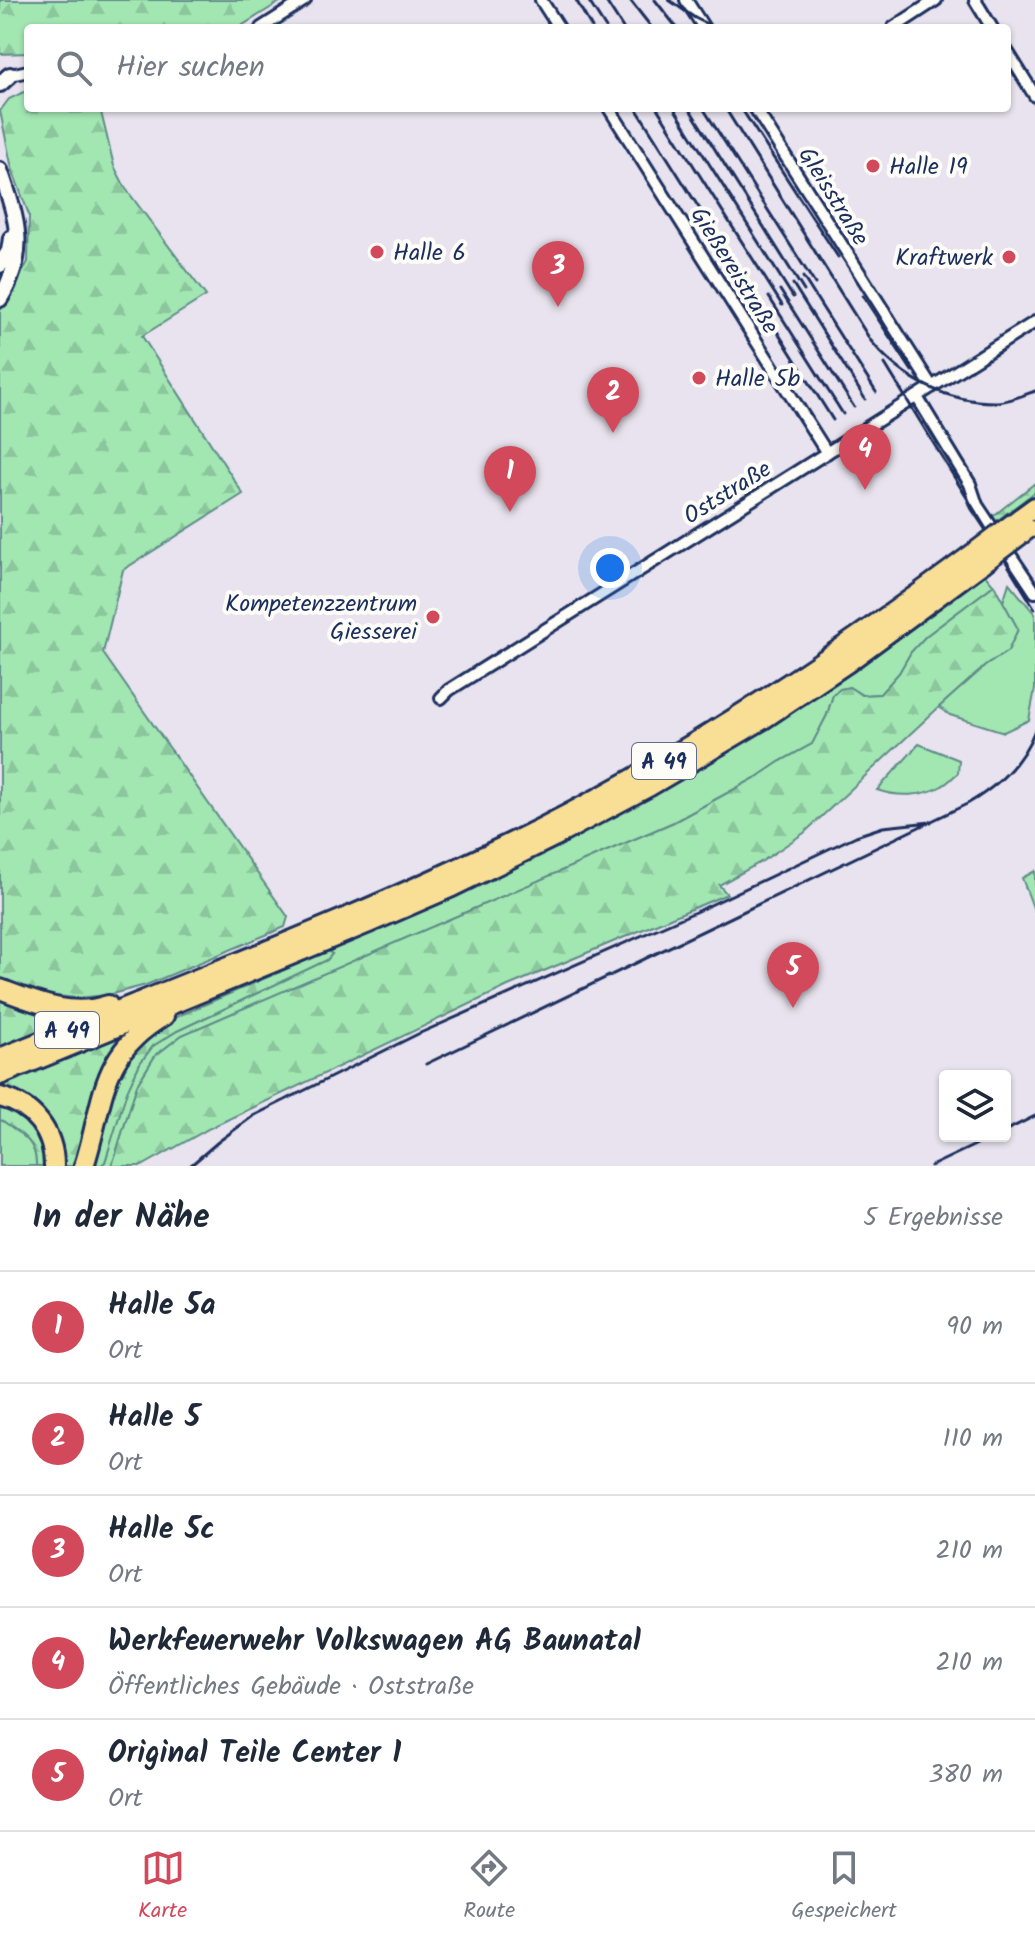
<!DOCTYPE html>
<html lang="de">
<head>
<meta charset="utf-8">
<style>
  :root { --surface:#fff; --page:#f6f6f7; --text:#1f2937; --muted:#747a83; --line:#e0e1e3; --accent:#d1495b }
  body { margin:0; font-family:Kalam,sans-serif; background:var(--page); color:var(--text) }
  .controls { position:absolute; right:24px; bottom:24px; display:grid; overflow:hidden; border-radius:8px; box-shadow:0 2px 6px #0004 }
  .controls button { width:72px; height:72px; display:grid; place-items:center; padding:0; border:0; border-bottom:2px solid var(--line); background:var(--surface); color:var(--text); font:40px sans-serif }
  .you { position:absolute; left:610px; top:568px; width:28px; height:28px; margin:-20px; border:6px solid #fff; border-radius:50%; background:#1a73e8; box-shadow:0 0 0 12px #1a73e833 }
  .badge { display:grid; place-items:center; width:52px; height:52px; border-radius:50%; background:var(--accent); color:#fff; font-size:26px; font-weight:700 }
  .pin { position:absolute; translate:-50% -66px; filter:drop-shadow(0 2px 4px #0008) }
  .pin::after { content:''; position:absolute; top:42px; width:28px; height:24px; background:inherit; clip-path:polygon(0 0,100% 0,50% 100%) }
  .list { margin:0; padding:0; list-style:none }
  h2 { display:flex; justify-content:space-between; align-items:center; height:104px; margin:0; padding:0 32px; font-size:34px }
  h2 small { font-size:26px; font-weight:400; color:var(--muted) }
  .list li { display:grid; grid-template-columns:52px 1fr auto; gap:24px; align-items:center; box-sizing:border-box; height:112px; padding:0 32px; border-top:2px solid var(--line) }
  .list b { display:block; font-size:30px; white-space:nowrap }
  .list p { margin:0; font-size:26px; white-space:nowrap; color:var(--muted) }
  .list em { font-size:26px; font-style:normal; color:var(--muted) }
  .icon { flex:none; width:44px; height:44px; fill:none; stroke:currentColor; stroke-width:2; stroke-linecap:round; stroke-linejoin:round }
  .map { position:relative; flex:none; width:1035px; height:1166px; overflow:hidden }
  .search { position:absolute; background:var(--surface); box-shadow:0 2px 6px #0004; left:24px; right:24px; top:24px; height:88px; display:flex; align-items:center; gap:20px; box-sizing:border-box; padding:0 28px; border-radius:8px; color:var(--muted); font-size:30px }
  .sheet { height:664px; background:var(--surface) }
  nav { display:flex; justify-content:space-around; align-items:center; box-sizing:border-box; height:112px; border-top:2px solid var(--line); background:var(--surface); font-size:22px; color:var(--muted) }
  nav a { display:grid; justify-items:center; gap:4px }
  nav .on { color:var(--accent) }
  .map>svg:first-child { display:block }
  .green { fill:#a2e7b2; stroke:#5e8b88; stroke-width:2 }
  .forest { fill:url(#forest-firs); stroke:#5e8b88; stroke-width:2 }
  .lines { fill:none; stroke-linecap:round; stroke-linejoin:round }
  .minor-casing { stroke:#1b2f5e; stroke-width:16 }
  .secondary-casing { stroke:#1b2f5e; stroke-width:20 }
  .motorway-casing { stroke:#1b2f5e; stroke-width:24 }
  .minor { stroke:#fdfcf7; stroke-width:10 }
  .secondary { stroke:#fdfcf7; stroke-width:14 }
  .motorway { stroke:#f9df96; stroke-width:18 }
  .rail { stroke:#1b2f5e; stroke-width:3 }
  .motorway-bridge-casing { stroke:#1b2f5e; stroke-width:24; stroke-linecap:butt }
  .motorway-bridge { stroke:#f9df96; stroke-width:18 }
  .poi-dot { fill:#d1495b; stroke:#fdfcf7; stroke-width:3 }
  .labels { text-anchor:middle; stroke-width:8; stroke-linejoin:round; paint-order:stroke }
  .shield { fill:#fdfcf7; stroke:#5f6c8c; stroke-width:2 }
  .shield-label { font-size:22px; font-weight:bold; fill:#1b2f5e }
  .poi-label { font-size:24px; fill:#1b2f5e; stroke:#fdfcf7; text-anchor:start }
  .street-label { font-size:24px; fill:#1b2f5e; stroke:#fdfcf7 }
</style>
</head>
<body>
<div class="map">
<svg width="1035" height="1166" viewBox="0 0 1035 1166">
  <defs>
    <pattern id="forest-firs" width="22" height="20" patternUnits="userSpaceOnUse" patternTransform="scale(2)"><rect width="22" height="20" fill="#a2e7b2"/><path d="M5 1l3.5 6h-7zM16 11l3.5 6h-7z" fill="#8bc69c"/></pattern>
  </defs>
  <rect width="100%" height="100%" fill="#e8e3ee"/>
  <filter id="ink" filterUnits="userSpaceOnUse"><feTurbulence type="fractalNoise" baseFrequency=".0125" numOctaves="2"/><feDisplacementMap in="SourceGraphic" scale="16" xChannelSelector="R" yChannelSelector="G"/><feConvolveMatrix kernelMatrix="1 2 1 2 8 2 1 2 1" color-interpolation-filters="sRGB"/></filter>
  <g filter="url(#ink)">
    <!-- green -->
    <path class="green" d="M 982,571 L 994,585 L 926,636 L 911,652 L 899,673 L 880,694 L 862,695 L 849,687 L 833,695 L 827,715 L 813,744 L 779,762 L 757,777 L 674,822 L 182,1035 L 155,1056 L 137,1085 L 112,1166 L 100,1166 L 105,1162 L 126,1091 L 140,1063 L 153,1046 L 177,1031 L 327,960 L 332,954 L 328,951 L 483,883 L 636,805 L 843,678 L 913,622 Z
      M 1009,583 L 1035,614 L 1035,689 L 1029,720 L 1004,732 L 950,715 L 939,707 L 985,666 L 1008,650 L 1018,629 L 1003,602 Z
      M 919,744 L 959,760 L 958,773 C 953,777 948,783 942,786 C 923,797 897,797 877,790 Z
      M 1035,871 L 1035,913 L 1022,878 Z
      M 0,1120 L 3,1121 C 21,1134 37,1141 36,1166 L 0,1166 Z"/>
    <!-- forest -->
    <path class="forest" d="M 0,0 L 283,0 L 238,28 L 28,28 L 28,53 L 0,54 Z
      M 28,90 L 28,108 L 100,108 L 114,166 L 126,189 L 206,296 L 142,336 L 243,494 L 123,570 L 103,653 L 288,917 L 285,927 L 146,985 L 108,995 L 76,998 L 36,994 L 0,982 L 0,311 L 28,262 L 29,215 L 12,169 L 0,111 L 9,99 Z
      M 1035,483 L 1035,492 L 995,522 L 992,517 Z
      M 994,585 L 1018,629 L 1008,651 L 985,666 L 939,707 L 804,833 L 761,862 L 719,885 L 727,894 L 508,986 L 210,1128 L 142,1166 L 112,1166 L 137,1085 L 155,1056 L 182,1035 L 674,822 L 757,777 L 779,762 L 812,744 L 827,715 L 833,695 L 840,689 L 849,687 L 862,695 L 880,694 L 899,673 L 911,652 L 926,636 Z
      M 328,951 L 332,954 L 327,960 L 177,1031 L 153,1046 L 140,1063 L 127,1091 L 105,1162 L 100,1166 L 88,1166 L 112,1089 L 125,1056 L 169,1020 Z
      M 0,995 L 78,1015 L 0,1048 Z
      M 135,1030 L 79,1166 L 58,1166 L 55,1144 L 0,1093 L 0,1084 Z
      M 0,1103 L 19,1111 L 42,1137 L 47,1166 L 36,1166 C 37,1141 21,1134 3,1121 L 0,1120 Z"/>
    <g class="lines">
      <defs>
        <path id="minor" d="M 541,0 L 559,28
          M 686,0 L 704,28
          M 975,0 L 992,28
          M 261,28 L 305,0
          M 893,28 L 936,0
          M 1007,51 L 1035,96
          M 6,76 L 28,71
          M 609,108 L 827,453
          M 755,108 L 932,387
          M 917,397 L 970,484 L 977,505 L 1035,592
          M 441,698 L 449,690 L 1035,322"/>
        <path id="secondary" d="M 0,84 L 10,75
          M 0,170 C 17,219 29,251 0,299
          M 0,265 L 9,251 L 11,238"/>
        <path id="motorway" d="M 1020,518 L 1035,507
          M 0,989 C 35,1002 71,1018 108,1005
          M 0,1058 C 181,984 366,916 541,828 C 695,750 837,655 975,552
          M 0,1075 L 369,923 L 452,887 L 554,837 L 650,786 L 762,720 L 847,663 L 983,563
          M 0,1097 C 33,1105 54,1132 54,1166
          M 84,1166 C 105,1102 97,1055 164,1016"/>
      </defs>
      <!-- minor casing -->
      <use href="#minor" class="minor-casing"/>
      <!-- secondary casing -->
      <use href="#secondary" class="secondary-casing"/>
      <!-- motorway casing -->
      <use href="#motorway" class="motorway-casing"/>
      <!-- minor -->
      <use href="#minor" class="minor"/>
      <!-- secondary -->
      <use href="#secondary" class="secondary"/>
      <!-- motorway -->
      <use href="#motorway" class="motorway"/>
      <!-- rail -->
      <path class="rail" d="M 576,0 L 592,28
        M 588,0 L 606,28
        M 605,0 L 623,28
        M 630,0 L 652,28
        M 655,0 L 677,28
        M 669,0 L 695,18 L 709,25
        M 636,108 L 833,420
        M 657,108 L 782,305
        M 674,108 L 793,297
        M 689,108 L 804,291
        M 703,108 L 815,284
        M 725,108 L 871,341 C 902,379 947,403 998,402 C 1010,401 1024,395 1035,391
        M 741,108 L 838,257
        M 803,277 L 876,392
        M 793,284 L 865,399
        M 780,290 L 854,407
        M 863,296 L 912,371
        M 769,297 L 843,414
        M 885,364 L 1035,609
        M 426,1064 L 967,804 C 997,787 1022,763 1035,730
        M 1005,1131 L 1035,1116
        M 190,1166 L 218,1142 L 253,1116 L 418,1034 L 702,909 L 856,836 L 883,827 L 931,822
        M 931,1166 L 994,1136"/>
      <defs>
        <path id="motorway-bridge" d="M 975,552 L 1020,518
          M 983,563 L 1028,529"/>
      </defs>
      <!-- motorway-bridge casing -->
      <use href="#motorway-bridge" class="motorway-bridge-casing"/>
      <!-- motorway-bridge -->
      <use href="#motorway-bridge" class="motorway-bridge"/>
    </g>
  </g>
  <!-- markers -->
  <g class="poi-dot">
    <circle cx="873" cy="166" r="8"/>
    <circle cx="377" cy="252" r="8"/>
    <circle cx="1009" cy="257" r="8"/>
    <circle cx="699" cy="378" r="8"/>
    <circle cx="433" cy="617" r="8"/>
  </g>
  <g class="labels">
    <!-- shield labels -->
    <g class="shield">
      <rect x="632" y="743" width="64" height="36" rx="6"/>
      <rect x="35" y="1012" width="64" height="36" rx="6"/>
    </g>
    <g class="shield-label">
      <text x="664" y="769">A 49</text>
      <text x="67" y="1038">A 49</text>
    </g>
    <!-- poi labels -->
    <g class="poi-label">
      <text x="889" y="174">Halle 19</text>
      <text x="393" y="260">Halle 6</text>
      <text x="993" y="265" text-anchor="end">Kraftwerk</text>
      <text x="715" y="386">Halle 5b</text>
      <text x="417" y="611" text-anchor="end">Kompetenzzentrum<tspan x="417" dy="28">Giesserei</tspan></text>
    </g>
    <!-- street labels -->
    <g class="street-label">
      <text transform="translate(834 196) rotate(58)" y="8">Gleisstraße</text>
      <text transform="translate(735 270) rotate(58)" y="8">Gießereistraße</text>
      <text transform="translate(727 492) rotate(-32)" y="8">Oststraße</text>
    </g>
  </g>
</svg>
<div class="controls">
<button><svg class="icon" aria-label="layers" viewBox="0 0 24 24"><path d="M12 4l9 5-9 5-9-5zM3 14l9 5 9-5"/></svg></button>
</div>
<div class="you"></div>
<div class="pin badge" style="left:510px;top:512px">1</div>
<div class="pin badge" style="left:613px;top:433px">2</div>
<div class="pin badge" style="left:558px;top:307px">3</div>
<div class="pin badge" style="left:865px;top:490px">4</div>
<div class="pin badge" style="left:793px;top:1008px">5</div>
<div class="search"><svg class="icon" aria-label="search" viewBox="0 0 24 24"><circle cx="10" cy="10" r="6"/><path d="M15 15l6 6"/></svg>Hier suchen</div>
</div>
<section class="sheet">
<h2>In der Nähe<small>5 Ergebnisse</small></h2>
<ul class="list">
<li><span class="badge">1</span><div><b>Halle 5a</b><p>Ort</p></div><em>90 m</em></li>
<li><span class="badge">2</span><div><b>Halle 5</b><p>Ort</p></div><em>110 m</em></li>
<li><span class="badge">3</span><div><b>Halle 5c</b><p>Ort</p></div><em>210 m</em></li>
<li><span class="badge">4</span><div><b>Werkfeuerwehr Volkswagen AG Baunatal</b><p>Öffentliches Gebäude · Oststraße</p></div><em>210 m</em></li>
<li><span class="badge">5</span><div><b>Original Teile Center 1</b><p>Ort</p></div><em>380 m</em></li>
</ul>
</section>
<nav>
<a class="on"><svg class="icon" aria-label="map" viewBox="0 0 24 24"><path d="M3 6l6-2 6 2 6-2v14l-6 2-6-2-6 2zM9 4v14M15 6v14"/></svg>Karte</a>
<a><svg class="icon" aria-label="directions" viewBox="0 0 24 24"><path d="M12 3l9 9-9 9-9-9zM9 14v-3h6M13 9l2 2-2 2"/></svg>Route</a>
<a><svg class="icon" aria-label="saved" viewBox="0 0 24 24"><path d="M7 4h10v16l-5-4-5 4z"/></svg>Gespeichert</a>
</nav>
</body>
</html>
